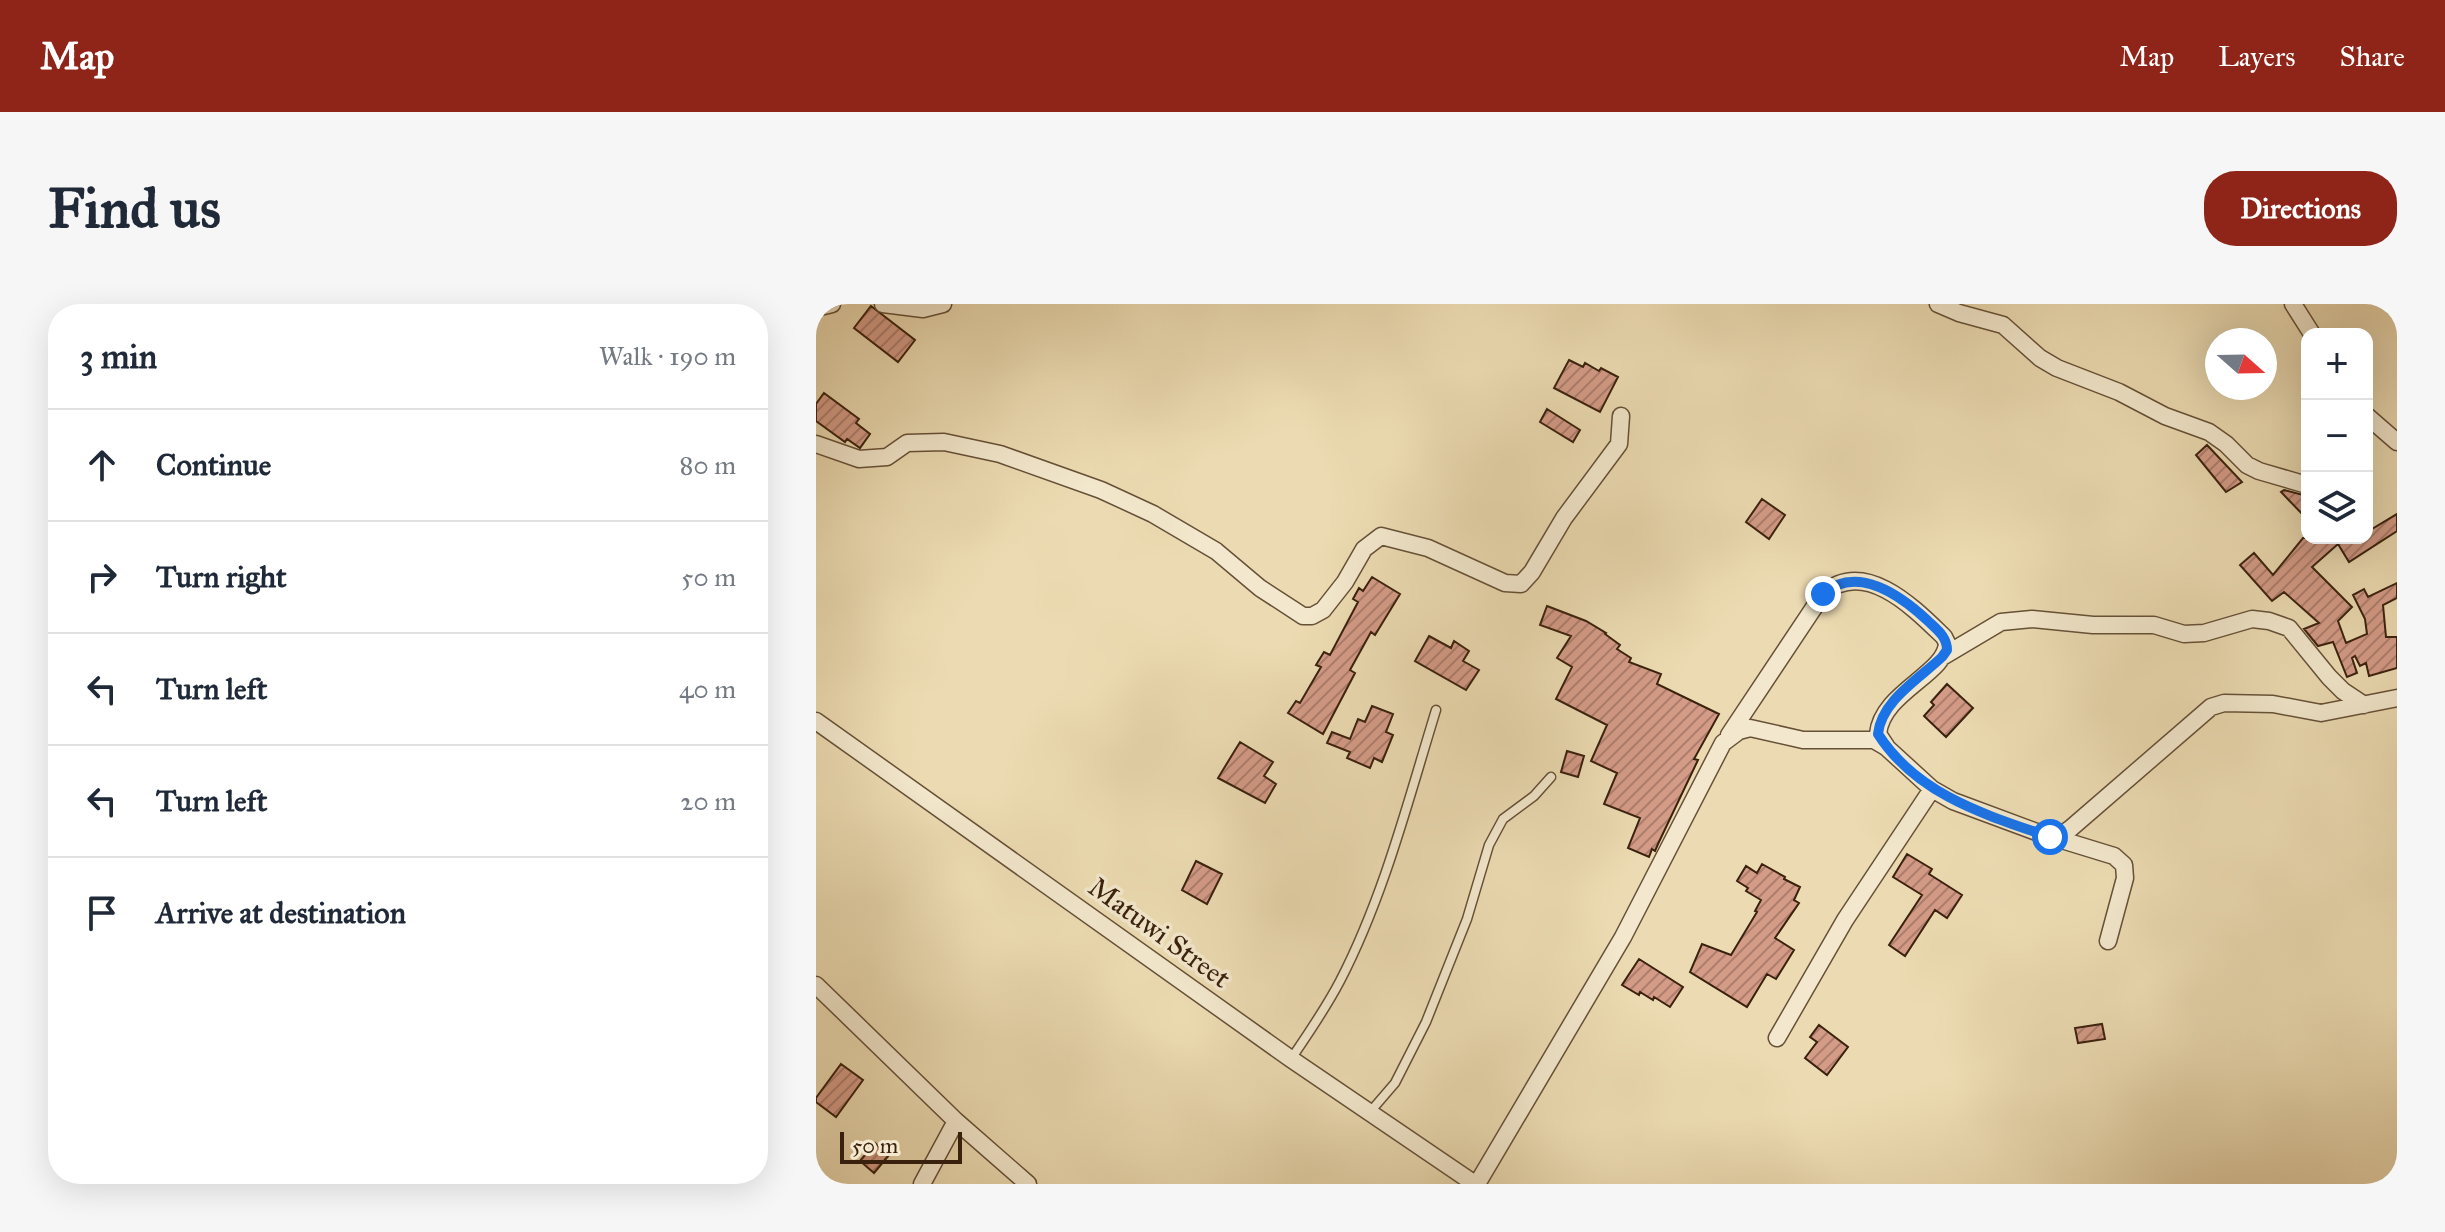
<!DOCTYPE html>
<html lang="en">
<head>
<meta charset="utf-8">
<style>
  :root { --surface:#fff; --page:#f6f6f7; --text:#1f2937; --muted:#747a83; --line:#e0e1e3; --accent:#8f2418 }
  body { margin:0; font-family:"IM FELL Great Primer",serif; background:var(--page); color:var(--text) }
  .controls { position:absolute; right:24px; top:24px; display:grid; overflow:hidden; border-radius:16px; box-shadow:0 8px 32px #0002 }
  .controls button { width:72px; height:72px; display:grid; place-items:center; padding:0; border:0; border-bottom:2px solid var(--line); background:var(--surface); color:var(--text); font:40px sans-serif }
  .compass { position:absolute; left:1389px; top:24px; width:72px; height:72px; border-radius:50%; background:var(--surface); box-shadow:0 8px 32px #0002; rotate:110deg }
  .scale { position:absolute; left:24px; bottom:20px; width:122px; box-sizing:border-box; padding-left:8px; border:4px solid #3a210e; border-top:0; font-size:22px; line-height:28px; white-space:nowrap; color:#3a210e; -webkit-text-stroke:6px #f3e8cd; paint-order:stroke }
  .stop { position:absolute; width:24px; height:24px; margin:-18px; border:6px solid #1a73e8; border-radius:50%; background:#fff }
  .stop.end { background:#1a73e8; border-color:#fff; box-shadow:0 2px 8px #0008 }
  .list { margin:0; padding:0; list-style:none }
  h2 { display:flex; justify-content:space-between; align-items:center; height:104px; margin:0; padding:0 32px; font-size:34px }
  h2 small { font-size:26px; font-weight:400; color:var(--muted) }
  .list li { display:grid; grid-template-columns:52px 1fr auto; gap:24px; align-items:center; box-sizing:border-box; height:112px; padding:0 32px; border-top:2px solid var(--line) }
  .list b { display:block; font-size:30px; white-space:nowrap }
  .list em { font-size:26px; font-style:normal; color:var(--muted) }
  .icon { flex:none; width:44px; height:44px; fill:none; stroke:currentColor; stroke-width:2; stroke-linecap:round; stroke-linejoin:round }
  .map { position:relative; flex:none; width:1581px; height:880px; overflow:hidden; border-radius:32px }
  header { display:flex; align-items:center; gap:48px; box-sizing:border-box; height:112px; padding:0 40px; background:var(--accent); color:#fff }
  header strong { font-size:38px }
  nav { display:flex; gap:44px; margin-inline-start:auto; font-size:28px }
  .intro { display:flex; align-items:center; justify-content:space-between; box-sizing:border-box; height:192px; padding:0 48px }
  h1 { margin:0; font-size:56px }
  .button { padding:20px 36px; border-radius:32px; background:var(--accent); color:#fff; font-size:28px; font-weight:700 }
  main { display:flex; gap:48px; padding:0 48px }
  aside { flex:1; background:var(--surface); border-radius:32px; box-shadow:0 8px 32px #0002 }
  .map>svg:first-child { display:block }
  .building { fill:url(#building-hatch); stroke:#3a210e; stroke-width:2 }
  .lines { fill:none; stroke-linecap:round; stroke-linejoin:round }
  .service-casing { stroke:#665037; stroke-width:11 }
  .minor-casing { stroke:#665037; stroke-width:19 }
  .service { stroke:#f3e8cd; stroke-width:8 }
  .minor { stroke:#f3e8cd; stroke-width:16 }
  .route { stroke:#1a73e8; stroke-width:10 }
  .labels { text-anchor:middle; stroke-width:7; stroke-linejoin:round; paint-order:stroke }
  .street-label { font-size:28px; fill:#3a210e; stroke:#f3e8cd }
</style>
</head>
<body>
<header>
<strong>Map</strong>
<nav><a>Map</a><a>Layers</a><a>Share</a></nav>
</header>
<div class="intro"><h1>Find us</h1><a class="button">Directions</a></div>
<main>
<aside>
<h2>3 min<small>Walk · 190 m</small></h2>
<ul class="list">
<li><svg class="icon" aria-label="ahead" viewBox="0 0 24 24"><path d="M12 20V5M6 11l6-6 6 6"/></svg><div><b>Continue</b></div><em>80 m</em></li>
<li><svg class="icon" aria-label="right" viewBox="0 0 24 24"><path d="M7 20v-9h11M14 6l5 5-5 5"/></svg><div><b>Turn right</b></div><em>50 m</em></li>
<li><svg class="icon" aria-label="left" viewBox="0 0 24 24"><path d="M17 20v-9H6M10 6l-5 5 5 5"/></svg><div><b>Turn left</b></div><em>40 m</em></li>
<li><svg class="icon" aria-label="left" viewBox="0 0 24 24"><path d="M17 20v-9H6M10 6l-5 5 5 5"/></svg><div><b>Turn left</b></div><em>20 m</em></li>
<li><svg class="icon" aria-label="arrive" viewBox="0 0 24 24"><path d="M6 21V4h12l-3 4 3 4H6"/></svg><div><b>Arrive at destination</b></div></li>
</ul>
</aside>
<div class="map">
<svg width="1581" height="880" viewBox="0 0 1581 880">
  <defs>
    <pattern id="building-hatch" width="6" height="6" patternUnits="userSpaceOnUse" patternTransform="scale(2)"><rect width="6" height="6" fill="#d49b87"/><path d="M-1 1l2-2M0 6l6-6M5 7l2-2" fill="none" stroke="#ad7e6d"/></pattern>
  </defs>
  <rect width="100%" height="100%" fill="#ecdbb2"/>
  <filter id="stains"><feTurbulence type="fractalNoise" baseFrequency=".0025" numOctaves="4"/><feColorMatrix values="0 0 0 0 .2 0 0 0 0 .09 0 0 0 0 .02 0 0 0 .5 -.17"/></filter>
  <radialGradient id="worn" r=".72"><stop offset=".6" stop-color="#630" stop-opacity="0"/><stop offset="1" stop-color="#630" stop-opacity=".3"/></radialGradient>
  <!-- building -->
  <path class="building" d="M 55,2 L 99,36 L 82,58 L 38,24 Z
    M 753,56 L 767,63 L 769,59 L 783,67 L 785,64 L 802,73 L 784,108 L 738,84 Z
    M 8,89 L 43,115 L 40,119 L 54,130 L 44,144 L 31,135 L 29,138 L 0,117 L 0,100 Z
    M 731,105 L 764,126 L 757,138 L 724,118 Z
    M 1391,141 L 1426,178 L 1410,188 L 1380,151 Z
    M 1468,186 L 1491,192 L 1491,215 L 1465,188 Z
    M 946,195 L 969,211 L 953,235 L 930,218 Z
    M 1581,210 L 1581,227 L 1533,258 L 1522,240 L 1496,263 L 1536,303 L 1522,317 L 1530,339 L 1551,330 L 1549,315 L 1537,291 L 1548,285 L 1552,293 L 1581,279 L 1581,294 L 1567,301 L 1570,333 L 1581,333 L 1581,364 L 1553,372 L 1550,359 L 1544,362 L 1539,352 L 1536,354 L 1541,369 L 1531,373 L 1517,338 L 1502,342 L 1488,325 L 1503,319 L 1468,288 L 1456,297 L 1424,261 L 1438,249 L 1457,271 L 1487,234 L 1551,234 L 1551,228 Z
    M 556,273 L 584,290 L 559,331 L 555,328 L 534,366 L 539,369 L 507,430 L 472,409 L 480,397 L 484,399 L 505,363 L 500,361 L 508,348 L 514,351 L 542,298 L 537,295 L 543,284 L 547,287 Z
    M 731,302 L 770,317 L 790,329 L 789,330 L 804,341 L 801,345 L 815,354 L 813,358 L 845,370 L 841,380 L 903,410 L 878,455 L 882,456 L 842,540 L 839,547 L 836,545 L 833,553 L 812,544 L 824,514 L 788,500 L 801,469 L 775,457 L 791,421 L 740,395 L 756,363 L 741,354 L 755,332 L 724,321 Z
    M 613,332 L 635,344 L 638,337 L 653,347 L 647,357 L 663,366 L 650,386 L 599,357 Z
    M 1131,380 L 1157,404 L 1130,433 L 1108,412 L 1118,401 L 1115,398 Z
    M 556,402 L 577,410 L 570,428 L 577,431 L 566,458 L 558,454 L 554,464 L 531,454 L 534,448 L 511,439 L 516,428 L 534,435 L 542,415 L 549,418 Z
    M 424,438 L 457,458 L 448,472 L 460,480 L 449,499 L 402,474 Z
    M 751,447 L 768,452 L 762,473 L 745,468 Z
    M 1091,550 L 1116,565 L 1113,570 L 1146,591 L 1131,614 L 1119,606 L 1089,652 L 1073,641 L 1106,591 L 1077,573 Z
    M 380,557 L 406,570 L 391,600 L 366,586 Z
    M 946,560 L 969,573 L 968,575 L 984,583 L 978,596 L 983,599 L 959,634 L 978,646 L 960,675 L 951,670 L 931,703 L 874,668 L 886,640 L 915,651 L 941,608 L 939,607 L 945,596 L 930,587 L 932,584 L 921,577 L 930,562 L 941,569 Z
    M 823,655 L 867,683 L 854,703 L 838,693 L 837,696 L 824,688 L 823,691 L 806,681 Z
    M 1286,720 L 1289,735 L 1262,739 L 1259,724 Z
    M 1003,721 L 1032,743 L 1011,771 L 989,754 L 1001,738 L 994,733 Z
    M 25,760 L 47,776 L 20,813 L 0,798 L 0,794 Z
    M 59,839 L 73,851 L 58,869 L 44,857 Z"/>
  <g class="lines">
    <defs>
      <path id="service" d="M 475,755 C 492,730 510,704 524,677 C 568,592 592,497 620,406
        M 554,808 L 579,779 L 610,718 L 651,615 L 673,541 L 687,515 L 718,492 L 735,473"/>
      <path id="minor" d="M 67,0 L 107,5 L 127,0
        M 1122,0 L 1143,9 L 1187,21 L 1224,54 L 1241,64 L 1303,88 L 1349,112 L 1393,128 L 1410,140 L 1431,161 L 1443,167 L 1491,181
        M 1477,0 L 1496,30
        M 0,4 L 16,0
        M 1551,112 L 1581,138
        M 0,140 L 43,155 L 71,153 L 91,139 L 128,138 L 184,150 L 285,186 L 337,210 L 400,247 L 444,284 L 487,312 L 496,312 L 507,306 L 529,278 L 548,245 L 565,232 L 612,244 L 689,279 L 705,280 L 716,268 L 748,214 L 803,140 L 805,112
        M 1126,353 L 1185,318 L 1216,315 L 1277,321 L 1338,321 L 1368,330 L 1388,329 L 1436,315 L 1453,317 L 1473,324 L 1513,373 L 1527,387 L 1548,401
        M 0,417 L 475,755 L 659,880
        M 913,431 L 1007,290 C 1049,253 1099,305 1128,333 L 1131,339 C 1130,370 1066,388 1062,430 L 1070,442
        M 1236,533 L 1298,552 L 1308,561 L 1309,574 L 1292,637
        M 0,681 L 140,817 L 212,880
        M 961,734 L 1029,616 L 1116,485
        M 106,880 L 140,817
        M 661,880 L 807,633 L 907,439 L 923,427 L 934,424 L 987,436 L 1058,436 L 1070,443 L 1116,485 L 1137,497 L 1234,533 L 1245,531 L 1254,525 L 1395,403 L 1408,399 L 1457,400 L 1505,409 L 1581,394"/>
    </defs>
    <!-- service casing -->
    <use href="#service" class="service-casing"/>
    <!-- minor casing -->
    <use href="#minor" class="minor-casing"/>
    <!-- service -->
    <use href="#service" class="service"/>
    <!-- minor -->
    <use href="#minor" class="minor"/>
  </g>
  <g class="lines">
    <!-- route -->
    <path class="route" d="M 1007,290 C 1041,260 1085,292 1111,316 C 1120,325 1131,332 1131,346 L 1126,353 C 1104,374 1065,397 1062,430 C 1101,491 1170,511 1234,533"/>
  </g>
  <g class="labels">
    <!-- street labels -->
    <g class="street-label">
      <text transform="translate(344 628) rotate(36)" y="10">Matuwi Street</text>
    </g>
  </g>
  <rect width="100%" height="100%" filter="url(#stains)"/>
  <rect width="100%" height="100%" fill="url(#worn)"/>
</svg>
<div class="controls">
<button>+</button>
<button>−</button>
<button><svg class="icon" aria-label="layers" viewBox="0 0 24 24"><path d="M12 4l9 5-9 5-9-5zM3 14l9 5 9-5"/></svg></button>
</div>
<svg class="compass" viewBox="-18 -18 36 36"><path d="M0-13l5 13h-10z" fill="#e53935"/><path d="M0 13l5-13h-10z" fill="#747a83"/></svg>
<div class="scale">50 m</div>
<div class="stop" style="left:1234px;top:533px"></div>
<div class="stop end" style="left:1007px;top:290px"></div>
</div>
</main>
</body>
</html>
